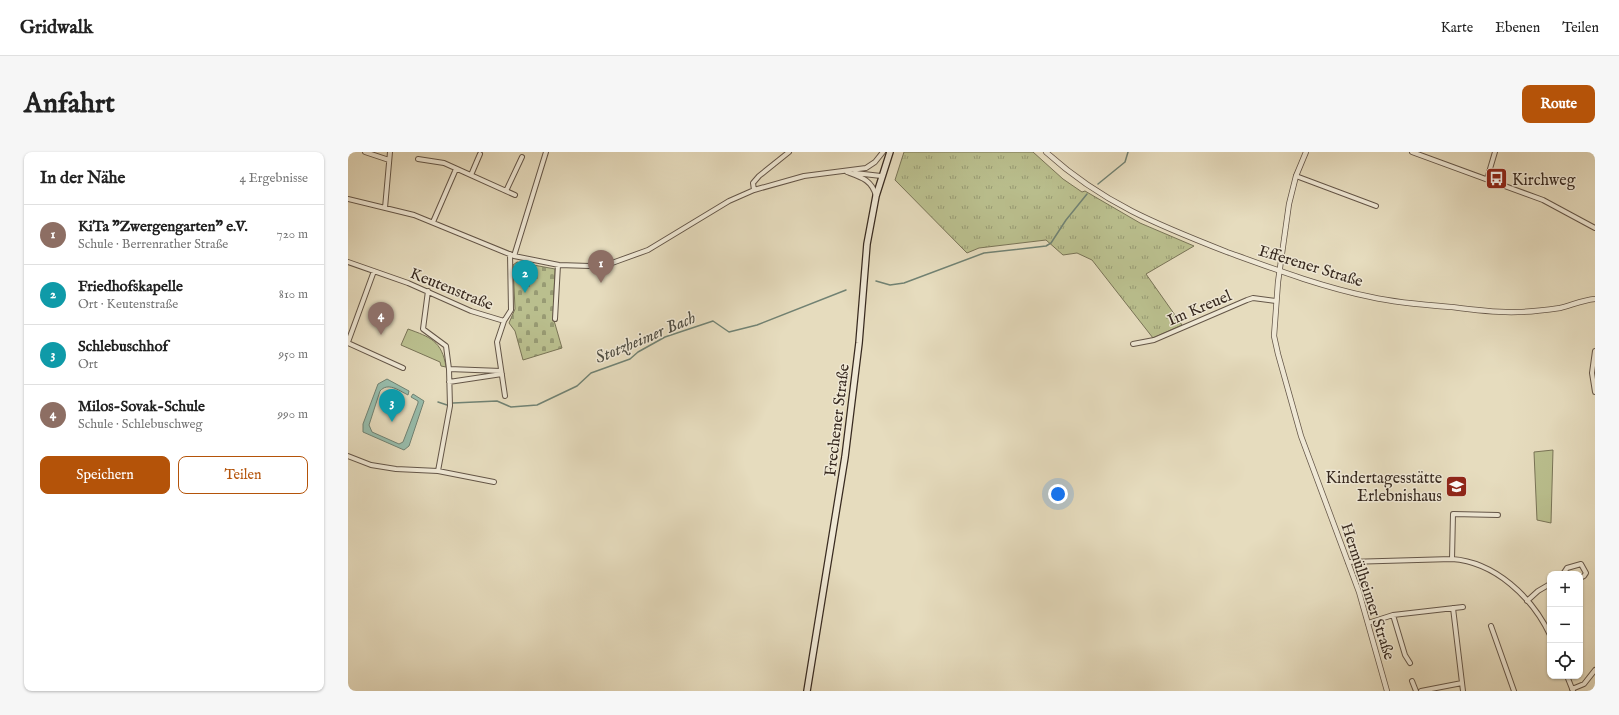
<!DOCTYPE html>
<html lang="de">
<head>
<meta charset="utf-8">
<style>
  :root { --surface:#fff; --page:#f6f6f6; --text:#222; --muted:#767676; --line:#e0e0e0; --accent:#b45309 }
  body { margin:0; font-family:"IM FELL English",serif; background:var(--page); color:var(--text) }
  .controls { position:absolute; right:12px; bottom:12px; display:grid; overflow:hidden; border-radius:8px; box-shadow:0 1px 3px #0004 }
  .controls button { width:36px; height:36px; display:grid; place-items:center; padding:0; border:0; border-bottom:1px solid var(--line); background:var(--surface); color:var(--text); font:20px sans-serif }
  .you { position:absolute; left:710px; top:342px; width:14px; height:14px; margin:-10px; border:3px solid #fff; border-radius:50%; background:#1a73e8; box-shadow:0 0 0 6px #1a73e833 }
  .badge { display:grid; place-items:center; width:26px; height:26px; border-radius:50%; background:var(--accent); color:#fff; font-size:13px; font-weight:700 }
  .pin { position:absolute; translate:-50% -33px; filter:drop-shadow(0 1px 2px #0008) }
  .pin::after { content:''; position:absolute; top:21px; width:14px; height:12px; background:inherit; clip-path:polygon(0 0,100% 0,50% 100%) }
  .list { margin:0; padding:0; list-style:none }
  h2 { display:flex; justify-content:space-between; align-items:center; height:52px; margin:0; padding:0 16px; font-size:17px }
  h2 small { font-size:13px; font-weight:400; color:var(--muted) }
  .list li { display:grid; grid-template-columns:26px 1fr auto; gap:12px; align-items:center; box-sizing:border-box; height:60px; padding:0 16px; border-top:1px solid var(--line) }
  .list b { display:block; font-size:15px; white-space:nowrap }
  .list p { margin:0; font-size:13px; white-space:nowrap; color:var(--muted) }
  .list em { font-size:13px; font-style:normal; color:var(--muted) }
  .actions { display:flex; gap:8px; padding:12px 16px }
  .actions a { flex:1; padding:9px 0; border:1px solid var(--accent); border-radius:8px; text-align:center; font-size:14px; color:var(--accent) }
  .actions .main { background:var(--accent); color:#fff }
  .icon { flex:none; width:22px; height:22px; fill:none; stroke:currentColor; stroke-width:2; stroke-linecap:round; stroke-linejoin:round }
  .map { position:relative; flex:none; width:1247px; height:539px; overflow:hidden; border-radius:8px }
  header { display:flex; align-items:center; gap:24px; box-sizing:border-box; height:56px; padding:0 20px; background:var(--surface); border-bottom:1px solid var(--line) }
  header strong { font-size:19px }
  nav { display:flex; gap:22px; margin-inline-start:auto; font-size:14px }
  .intro { display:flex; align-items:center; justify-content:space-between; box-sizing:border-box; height:96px; padding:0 24px }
  h1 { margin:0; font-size:28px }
  .button { padding:10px 18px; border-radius:8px; background:var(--accent); color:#fff; font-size:14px; font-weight:700 }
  main { display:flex; gap:24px; padding:0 24px }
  aside { flex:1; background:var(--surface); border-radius:8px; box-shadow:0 1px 3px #0004 }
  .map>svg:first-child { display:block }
  .grass { fill:url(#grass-tufts); stroke:#797457 }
  .cemetery { fill:url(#cemetery-stones); stroke:#797457 }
  .green { fill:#babf8e; stroke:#797457 }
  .water { fill:#97bcab; stroke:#718273 }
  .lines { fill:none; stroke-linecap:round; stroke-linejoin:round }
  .stream { stroke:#718273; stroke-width:1.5 }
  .minor-casing { stroke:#645648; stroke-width:6 }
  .tertiary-casing { stroke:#645648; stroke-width:6 }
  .secondary-casing { stroke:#382a20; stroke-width:8 }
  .minor { stroke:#efe8d5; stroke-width:4 }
  .tertiary { stroke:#efe8d5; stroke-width:4.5 }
  .secondary { stroke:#efe8d5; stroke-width:5.5 }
  .labels { text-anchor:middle; stroke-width:3; stroke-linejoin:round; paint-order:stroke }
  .poi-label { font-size:16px; fill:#382a20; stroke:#efe8d5; text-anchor:start }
  .street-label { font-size:16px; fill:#382a20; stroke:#efe8d5 }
  .water-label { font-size:17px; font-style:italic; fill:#504e43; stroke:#efe8d5 }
</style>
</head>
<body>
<header>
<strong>Gridwalk</strong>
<nav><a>Karte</a><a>Ebenen</a><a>Teilen</a></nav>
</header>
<div class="intro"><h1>Anfahrt</h1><a class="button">Route</a></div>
<main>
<aside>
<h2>In der Nähe<small>4 Ergebnisse</small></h2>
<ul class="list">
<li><span class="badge" style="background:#8d6e63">1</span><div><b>KiTa &quot;Zwergengarten&quot; e.V.</b><p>Schule · Berrenrather Straße</p></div><em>720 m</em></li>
<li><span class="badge" style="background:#0f9aa8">2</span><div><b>Friedhofskapelle</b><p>Ort · Keutenstraße</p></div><em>810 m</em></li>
<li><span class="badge" style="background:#0f9aa8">3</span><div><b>Schlebuschhof</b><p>Ort</p></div><em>950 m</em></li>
<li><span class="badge" style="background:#8d6e63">4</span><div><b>Milos-Sovak-Schule</b><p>Schule · Schlebuschweg</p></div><em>990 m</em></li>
</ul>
<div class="actions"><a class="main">Speichern</a><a>Teilen</a></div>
</aside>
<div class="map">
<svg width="1247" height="539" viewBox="0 0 1247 539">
  <defs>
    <pattern id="grass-tufts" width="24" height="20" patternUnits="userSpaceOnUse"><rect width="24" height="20" fill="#babf8e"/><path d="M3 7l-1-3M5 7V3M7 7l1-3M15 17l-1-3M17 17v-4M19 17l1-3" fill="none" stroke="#989b74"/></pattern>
    <pattern id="cemetery-stones" width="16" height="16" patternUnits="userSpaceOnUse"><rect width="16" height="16" fill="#babf8e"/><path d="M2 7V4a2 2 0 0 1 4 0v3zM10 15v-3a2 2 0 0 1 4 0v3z" fill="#989b74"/></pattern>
  </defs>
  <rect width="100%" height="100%" fill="#e6dcbe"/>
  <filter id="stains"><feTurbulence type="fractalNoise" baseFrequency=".005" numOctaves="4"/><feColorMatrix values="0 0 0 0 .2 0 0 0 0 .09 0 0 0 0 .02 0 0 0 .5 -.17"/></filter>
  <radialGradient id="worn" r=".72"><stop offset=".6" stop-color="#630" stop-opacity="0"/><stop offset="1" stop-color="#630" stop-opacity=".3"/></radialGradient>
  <!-- grass -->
  <path class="grass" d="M 556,0 L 685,0 L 715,27 L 734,40 L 737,39 L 792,71 L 846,94 L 798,122 L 834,173 L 805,186 L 744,108 L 729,101 L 715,103 L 698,88 L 631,96 L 619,101 L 547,28 Z"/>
  <!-- cemetery -->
  <path class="cemetery" d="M 169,110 L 207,117 L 205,165 L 214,196 L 175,208 L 167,179 L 161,171 L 167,157 L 165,113 Z"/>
  <!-- green -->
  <path class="green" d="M 60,177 C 82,185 94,189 98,215 L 93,214 L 92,210 L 53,193 Z
    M 1205,298 L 1203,371 L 1189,368 L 1186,300 Z"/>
  <!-- water -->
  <path class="water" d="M 39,227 L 61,239 L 60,243 C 50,238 40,230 32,239 L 21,273 L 24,280 L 51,292 L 55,290 L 70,251 L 70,249 L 63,245 L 65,242 L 76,249 L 61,294 L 56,298 L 15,280 L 15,272 L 30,232 Z"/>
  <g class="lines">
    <!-- stream -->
    <path class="stream" d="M 750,32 L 777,10 L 780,0
      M 528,129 L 542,133 L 556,131 L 636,101 L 698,94 L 703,91 L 718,68 L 739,42
      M 90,250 L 99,253
      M 105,251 L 149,249 L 163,255 L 189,253 L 229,234 L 243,221 L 282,207 L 290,200 L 317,185 L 365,169 L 381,180 L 409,173 L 498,138"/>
    <defs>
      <path id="minor" d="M 17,0 L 41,8
        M 1064,0 L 1195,48 L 1247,76
        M 70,7 L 96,11 L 167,43
        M 499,20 C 513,25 524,28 528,44
        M 507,21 L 533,24
        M 123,23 L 132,2
        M 948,24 L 1028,54
        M 1139,27 L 1147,0
        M 406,38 L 405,31 L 411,24 L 441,0
        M 158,39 L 174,5
        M 0,47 L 66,63 L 166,104 L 211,113 L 242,114 L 264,111 L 300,98 L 381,49 L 406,38 L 456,24 L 518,16 L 527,10 L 535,0
        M 37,56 L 42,0
        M 85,70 L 108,17
        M 166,104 L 198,0
        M 0,110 L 60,131 L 123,159 L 156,169 L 163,158 L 162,102
        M 80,139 L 75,177 L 98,194 L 101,217 L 102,254 L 90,319
        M 207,167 L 210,113
        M 156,169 L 149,190 L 157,244
        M 0,190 L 26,119
        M 0,191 L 55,216
        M 785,192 L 806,188 L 899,148 L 905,146 L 928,149
        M 1247,199 L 1244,221 L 1247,240
        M 101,217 L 153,219
        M 101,230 L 154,222
        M 0,304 L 23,313 L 48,317 L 90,319 L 146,330
        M 1104,407 L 1105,362 L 1150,363
        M 1000,410 L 1104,407 C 1147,410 1184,445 1202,483
        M 1215,422 L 1219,416 L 1233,412 L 1238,421 L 1236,424 L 1232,426
        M 1179,449 L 1190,439 L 1202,432
        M 1105,456 L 1115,539
        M 1045,463 L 1057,503 L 1062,511
        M 1020,471 L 1045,463 L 1115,455
        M 1143,474 L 1166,539
        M 1219,524 L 1225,539
        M 1064,529 L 1068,539
        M 1224,537 L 1236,532 L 1247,518
        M 1073,539 L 1114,531"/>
      <path id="tertiary" d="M 698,0 C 754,51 810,73 879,100 C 926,117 974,135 1023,145 C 1049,151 1077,153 1104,155 C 1126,158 1148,161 1170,160 C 1184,160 1198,158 1212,156 C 1224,153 1235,148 1247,147
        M 958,0 L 948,24 L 941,52 L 930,130 L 926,184 L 930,202 L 953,284 L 1011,440 L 1039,539"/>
      <path id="secondary" d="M 459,539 L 497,305 L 511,191 L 519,92 L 528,44 L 542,0"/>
    </defs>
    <!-- minor casing -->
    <use href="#minor" class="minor-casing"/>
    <!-- tertiary casing -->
    <use href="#tertiary" class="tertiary-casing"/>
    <!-- secondary casing -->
    <use href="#secondary" class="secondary-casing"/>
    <!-- minor -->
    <use href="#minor" class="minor"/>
    <!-- tertiary -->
    <use href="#tertiary" class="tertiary"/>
    <!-- secondary -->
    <use href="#secondary" class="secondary"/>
  </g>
  <!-- icons -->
  <defs>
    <symbol id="bus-square" viewBox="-11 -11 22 22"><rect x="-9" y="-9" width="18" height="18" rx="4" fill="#8f2418" stroke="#efe8d5"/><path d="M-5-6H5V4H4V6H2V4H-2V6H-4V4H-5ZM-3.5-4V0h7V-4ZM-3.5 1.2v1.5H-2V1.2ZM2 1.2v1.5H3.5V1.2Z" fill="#fff"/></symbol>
    <symbol id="school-square" viewBox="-11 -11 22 22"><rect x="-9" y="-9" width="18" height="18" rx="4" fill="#8f2418" stroke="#efe8d5"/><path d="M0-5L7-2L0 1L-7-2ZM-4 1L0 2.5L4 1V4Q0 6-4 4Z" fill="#fff"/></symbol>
  </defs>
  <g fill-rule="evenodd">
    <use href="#bus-square" x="1136" y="14" width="25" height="25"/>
    <use href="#school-square" x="1096" y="322" width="25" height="25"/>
  </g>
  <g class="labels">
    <!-- poi labels -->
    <g class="poi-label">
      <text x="1164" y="33">Kirchweg</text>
      <text x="1094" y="331" text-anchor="end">Kindertagesstätte<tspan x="1094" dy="18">Erlebnishaus</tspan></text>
    </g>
    <!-- street labels -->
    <g class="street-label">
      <text transform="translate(963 113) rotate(17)" y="6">Efferener Straße</text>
      <text transform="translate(104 136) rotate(22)" y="6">Keutenstraße</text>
      <text transform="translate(851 155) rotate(-23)" y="6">Im Kreuel</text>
      <text transform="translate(488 268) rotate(-83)" y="6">Frechener Straße</text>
      <text transform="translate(1021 439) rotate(72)" y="6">Hermülheimer Straße</text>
    </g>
    <!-- water labels -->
    <g class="water-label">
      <text transform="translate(297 185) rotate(-23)" y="6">Stotzheimer Bach</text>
    </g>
  </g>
  <rect width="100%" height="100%" filter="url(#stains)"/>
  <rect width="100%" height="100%" fill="url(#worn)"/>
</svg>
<div class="controls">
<button>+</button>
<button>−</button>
<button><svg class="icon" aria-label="locate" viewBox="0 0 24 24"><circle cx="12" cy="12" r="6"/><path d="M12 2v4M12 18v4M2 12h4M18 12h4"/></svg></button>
</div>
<div class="you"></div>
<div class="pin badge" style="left:253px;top:131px;background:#8d6e63">1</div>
<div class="pin badge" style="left:177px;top:141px;background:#0f9aa8">2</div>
<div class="pin badge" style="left:44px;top:270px;background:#0f9aa8">3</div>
<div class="pin badge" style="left:33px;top:183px;background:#8d6e63">4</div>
</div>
</main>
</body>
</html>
